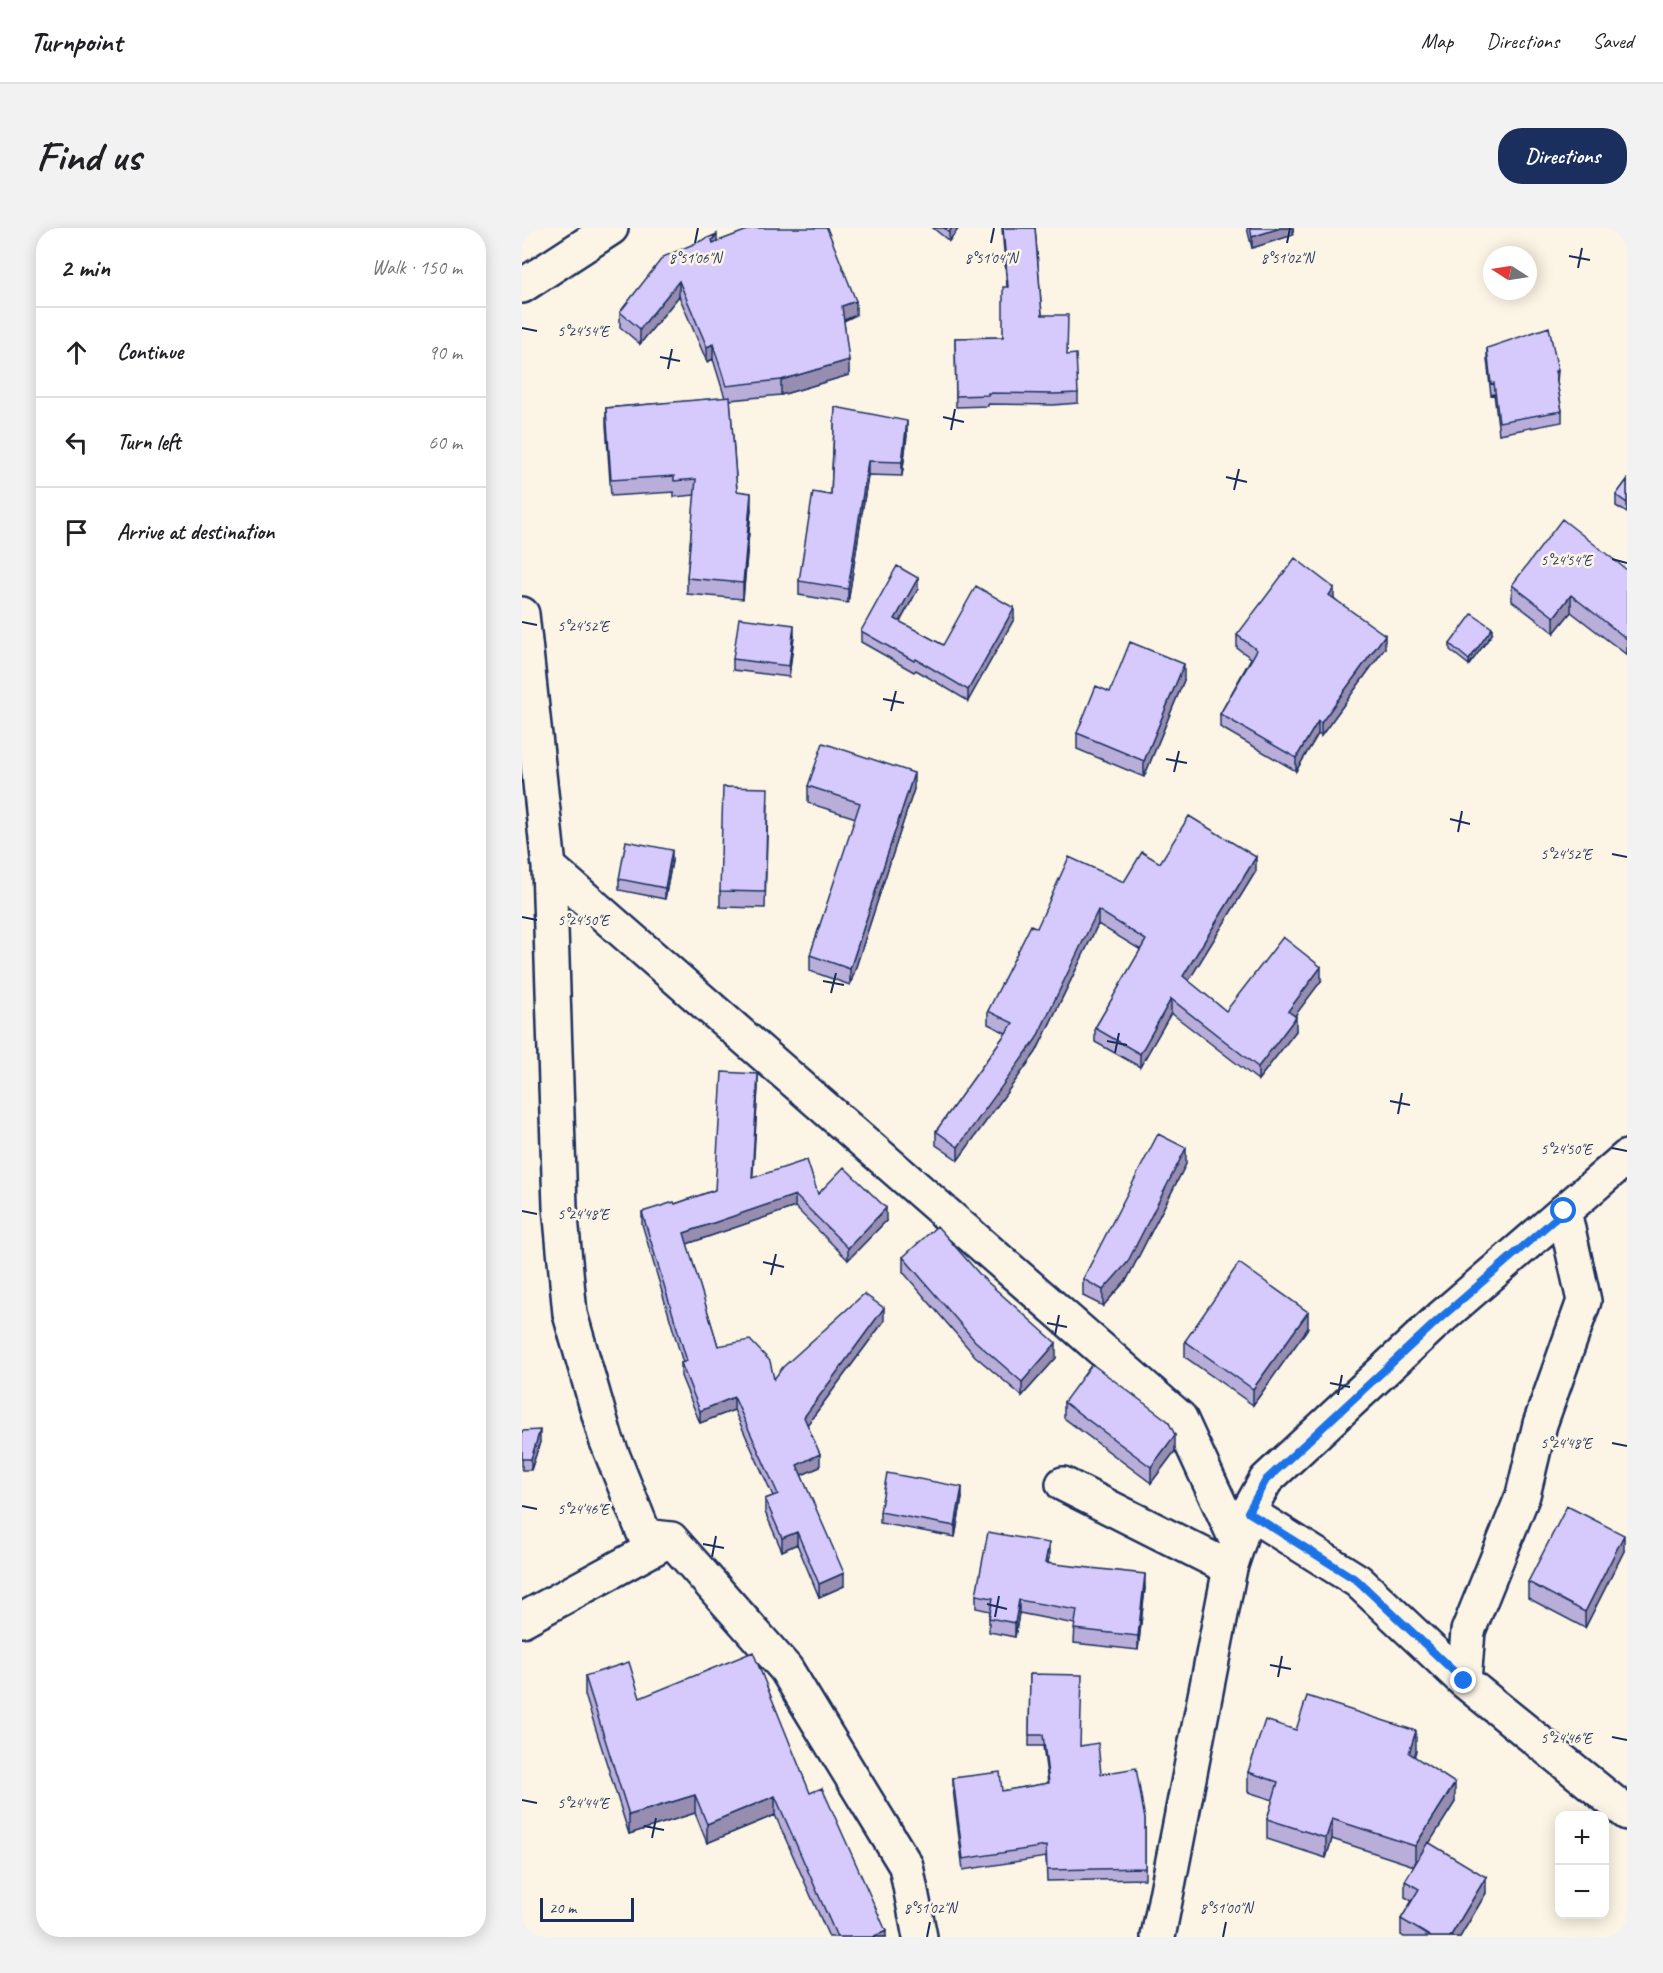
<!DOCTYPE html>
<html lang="en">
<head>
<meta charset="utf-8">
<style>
  :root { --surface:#fff; --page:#f2f2f2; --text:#202124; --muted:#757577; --line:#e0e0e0; --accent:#1b2f5e }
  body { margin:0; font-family:Caveat,sans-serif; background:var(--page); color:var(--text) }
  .controls { position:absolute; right:18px; bottom:18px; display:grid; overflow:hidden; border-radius:12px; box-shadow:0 3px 15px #0003 }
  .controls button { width:54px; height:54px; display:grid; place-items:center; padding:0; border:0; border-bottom:2px solid var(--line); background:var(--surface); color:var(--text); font:30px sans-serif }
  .compass { position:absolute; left:961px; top:18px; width:54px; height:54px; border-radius:50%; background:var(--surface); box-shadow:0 3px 15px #0003; rotate:282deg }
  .scale { position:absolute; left:18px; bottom:15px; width:94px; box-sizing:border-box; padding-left:6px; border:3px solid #1b2f5e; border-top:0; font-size:16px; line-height:21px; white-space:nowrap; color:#1b2f5e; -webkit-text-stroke:4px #fcf5e5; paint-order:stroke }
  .stop { position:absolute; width:18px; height:18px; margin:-14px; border:4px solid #1a73e8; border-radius:50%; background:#fff }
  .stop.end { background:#1a73e8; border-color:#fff; box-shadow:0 2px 6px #0008 }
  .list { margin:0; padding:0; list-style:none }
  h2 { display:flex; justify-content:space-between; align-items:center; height:78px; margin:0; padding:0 24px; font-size:26px }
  h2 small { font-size:20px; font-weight:400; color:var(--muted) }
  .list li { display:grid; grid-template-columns:39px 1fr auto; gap:18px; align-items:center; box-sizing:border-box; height:90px; padding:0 24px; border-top:2px solid var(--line) }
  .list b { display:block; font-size:22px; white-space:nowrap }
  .list em { font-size:20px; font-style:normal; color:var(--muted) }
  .icon { flex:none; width:33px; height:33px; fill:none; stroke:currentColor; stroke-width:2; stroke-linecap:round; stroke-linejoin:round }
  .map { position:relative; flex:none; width:1105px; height:1709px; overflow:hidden; border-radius:24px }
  header { display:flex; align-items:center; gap:36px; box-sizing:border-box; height:84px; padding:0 30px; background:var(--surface); border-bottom:2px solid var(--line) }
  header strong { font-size:28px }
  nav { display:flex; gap:33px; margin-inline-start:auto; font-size:21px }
  .intro { display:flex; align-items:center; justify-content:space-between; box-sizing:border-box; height:144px; padding:0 36px }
  h1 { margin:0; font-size:42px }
  .button { padding:15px 27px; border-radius:24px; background:var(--accent); color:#fff; font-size:21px; font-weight:700 }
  main { display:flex; gap:36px; padding:0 36px }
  aside { flex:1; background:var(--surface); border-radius:24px; box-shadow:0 3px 15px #0003 }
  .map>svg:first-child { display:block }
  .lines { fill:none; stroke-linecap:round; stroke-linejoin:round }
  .minor-casing { stroke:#1b2f5e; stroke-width:38 }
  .minor { stroke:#fcf5e5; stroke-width:33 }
  .wall { fill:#b8aed9; stroke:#1b2f5e; stroke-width:1.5 }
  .shaded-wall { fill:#968db0; stroke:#1b2f5e; stroke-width:1.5 }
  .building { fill:#d6cafc; stroke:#1b2f5e; stroke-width:1.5 }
  .route { stroke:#1a73e8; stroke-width:8 }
  .ticks { fill:none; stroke:#1b2f5e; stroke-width:2 }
  .ticks-label { font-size:15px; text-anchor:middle; fill:#1b2f5e; stroke:#fcf5e5; stroke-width:5; stroke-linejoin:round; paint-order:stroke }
</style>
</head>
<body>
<header>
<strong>Turnpoint</strong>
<nav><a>Map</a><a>Directions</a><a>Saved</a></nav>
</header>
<div class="intro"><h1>Find us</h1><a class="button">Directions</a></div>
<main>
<aside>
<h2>2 min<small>Walk · 150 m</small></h2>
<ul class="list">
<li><svg class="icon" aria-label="ahead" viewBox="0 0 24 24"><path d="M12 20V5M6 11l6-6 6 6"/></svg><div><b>Continue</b></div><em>90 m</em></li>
<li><svg class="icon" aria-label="left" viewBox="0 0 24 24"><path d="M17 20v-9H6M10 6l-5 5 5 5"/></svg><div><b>Turn left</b></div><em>60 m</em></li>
<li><svg class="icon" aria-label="arrive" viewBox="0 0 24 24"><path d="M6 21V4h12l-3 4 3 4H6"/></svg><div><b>Arrive at destination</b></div></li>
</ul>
</aside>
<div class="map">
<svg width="1105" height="1709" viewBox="0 0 1105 1709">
  <rect width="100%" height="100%" fill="#fcf5e5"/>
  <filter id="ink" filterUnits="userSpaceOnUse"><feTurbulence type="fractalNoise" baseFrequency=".0167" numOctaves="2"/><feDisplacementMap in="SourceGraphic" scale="12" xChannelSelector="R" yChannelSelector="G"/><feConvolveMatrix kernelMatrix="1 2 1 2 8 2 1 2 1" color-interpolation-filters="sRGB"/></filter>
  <g filter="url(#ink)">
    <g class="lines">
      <defs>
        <path id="minor" d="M 0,58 L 89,0
          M 0,386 L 27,639 L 658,1190 L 716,1316 L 726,1284 L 836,1353 L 942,1453 L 1105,1585
          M 27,639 L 38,979 L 48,1086 L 84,1211 L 123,1308 L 149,1311 L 264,1441 L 384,1638 L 398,1709
          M 541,1256 L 708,1340
          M 726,1284 L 744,1252 L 914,1094 L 1105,929
          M 0,1392 L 149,1311
          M 942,1453 L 946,1403 L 1001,1267 L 1018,1196 L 1062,1073 L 1042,983
          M 636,1709 L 708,1340 L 716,1316"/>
      </defs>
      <!-- minor casing -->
      <use href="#minor" class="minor-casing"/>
      <!-- minor -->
      <use href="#minor" class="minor"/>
    </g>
    <!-- wall -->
    <path class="wall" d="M 411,0 L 437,0 L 427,13 Z
      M 480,0 L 513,0 L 520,87 L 545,127 L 556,165 L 556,175 L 531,177 L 466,176 L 466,178 L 434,179 L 433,110 L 481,109 L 485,59 Z
      M 725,0 L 771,0 L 771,7 L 730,20 Z
      M 195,13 L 334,87 L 322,93 L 327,147 L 259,167 L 208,172 L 215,263 L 229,281 L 221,371 L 165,366 L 165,350 L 173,267 L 152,269 L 152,264 L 89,268 L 84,196 L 84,180 L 203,170 L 191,131 L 185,134 L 157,68 L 118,116 L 98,99 L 98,84 Z
      M 965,120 L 1036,143 L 1035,154 L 1040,183 L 1040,194 L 977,206 L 972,166 L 969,167 L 965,131 Z
      M 313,179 L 385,207 L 380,248 L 346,247 L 326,375 L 277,367 L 277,353 L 309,267 Z
      M 1105,252 L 1105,285 L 1094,278 L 1094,267 Z
      M 1105,342 L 1105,427 L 1049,384 L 1032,405 L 990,373 L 990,357 Z
      M 396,361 L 378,394 L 421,417 L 492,391 L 446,473 L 394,442 L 392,444 L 339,414 L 339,403 Z
      M 812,370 L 863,420 L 799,508 L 796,506 L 774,543 L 698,499 L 698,486 L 729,430 L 715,420 L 715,407 Z
      M 970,406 L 947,437 L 928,422 L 928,416 Z
      M 272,408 L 267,449 L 211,442 L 211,431 Z
      M 662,452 L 622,549 L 555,521 L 555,505 L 588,464 Z
      M 286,558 L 392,561 L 328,757 L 288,743 L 288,727 L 334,590 L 286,575 Z
      M 246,576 L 243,680 L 198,679 L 198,663 Z
      M 150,633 L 143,671 L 97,662 L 97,651 Z
      M 638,635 L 734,643 L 666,753 L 704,783 L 799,753 L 772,788 L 774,803 L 736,852 L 649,785 L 618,839 L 573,814 L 573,800 L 619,722 L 576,696 L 514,824 L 436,932 L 414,917 L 414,903 L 484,805 L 466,796 L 466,783 L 515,700 Z
      M 236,858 L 230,950 L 296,966 L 364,993 L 326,1032 L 273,979 L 165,1016 L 196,1118 L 252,1151 L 362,1093 L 285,1197 L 298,1239 L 279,1247 L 322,1358 L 297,1369 L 275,1316 L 260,1323 L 243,1284 L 243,1271 L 251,1268 L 212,1182 L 178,1195 L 159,1148 L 159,1135 L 161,1135 L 120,996 L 120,984 L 153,976 L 193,962 Z
      M 664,936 L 605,1051 L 581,1078 L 561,1068 L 561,1051 Z
      M 381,1029 L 461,1050 L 534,1130 L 500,1168 L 453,1128 L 381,1044 Z
      M 786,1100 L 731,1177 L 663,1129 L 663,1113 Z
      M 542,1174 L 653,1223 L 629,1255 L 542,1190 Z
      M 0,1203 L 18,1214 L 9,1242 L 0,1242 Z
      M 440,1270 L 433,1309 L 358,1295 L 358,1284 Z
      M 1102,1323 L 1063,1400 L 1006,1370 L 1006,1354 Z
      M 527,1329 L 526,1335 L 623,1360 L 616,1422 L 552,1415 L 553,1396 L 497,1385 L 493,1409 L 467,1404 L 467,1390 L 468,1383 L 454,1380 L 454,1367 Z
      M 508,1446 L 558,1518 L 579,1546 L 623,1591 L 623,1651 L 525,1653 L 524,1629 L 441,1642 L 431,1561 L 431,1550 L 480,1563 L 526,1555 L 521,1518 L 507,1518 Z
      M 63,1448 L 118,1470 L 288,1565 L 364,1709 L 307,1709 L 253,1587 L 185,1615 L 173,1585 L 107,1606 L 63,1467 Z
      M 774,1502 L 894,1523 L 892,1528 L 933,1574 L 907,1615 L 964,1665 L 938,1709 L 882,1709 L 879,1707 L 879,1691 L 890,1673 L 883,1669 L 883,1653 L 892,1638 L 810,1611 L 804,1630 L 745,1611 L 745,1591 L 751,1572 L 726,1564 L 726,1544 Z"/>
    <!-- shaded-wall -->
    <path class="shaded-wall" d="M 430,0 L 437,0 L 427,13 L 427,4 Z
      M 758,0 L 771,0 L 771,7 L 730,20 L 730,9 Z
      M 195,6 L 195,21 L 190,12 Z
      M 157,53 L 157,68 L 118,116 L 118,101 Z
      M 334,73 L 334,87 L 320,93 L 320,78 Z
      M 191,116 L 191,131 L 185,134 L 185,119 Z
      M 327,132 L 327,147 L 259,167 L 259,152 Z
      M 385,193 L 385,207 L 380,248 L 380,234 Z
      M 346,233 L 346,247 L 326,375 L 326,361 Z
      M 229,265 L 229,281 L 221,371 L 221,355 Z
      M 396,350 L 396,361 L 373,402 L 373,391 Z
      M 812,360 L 812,372 L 807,367 Z
      M 1049,367 L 1049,384 L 1032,405 L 1032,389 Z
      M 492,380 L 492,391 L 446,473 L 446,462 Z
      M 272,397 L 272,408 L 267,449 L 267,438 Z
      M 970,400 L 970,406 L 947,437 L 947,432 Z
      M 863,407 L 863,420 L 799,508 L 799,495 Z
      M 662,436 L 662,452 L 622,549 L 622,533 Z
      M 796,493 L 796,506 L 774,543 L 774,530 Z
      M 392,545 L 392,561 L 328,757 L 328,741 Z
      M 150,622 L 150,633 L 143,671 L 143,660 Z
      M 734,629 L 734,643 L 661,762 L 661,748 Z
      M 576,682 L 576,696 L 514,824 L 436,932 L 436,919 Z
      M 799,739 L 799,753 L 766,797 L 766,783 Z
      M 649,771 L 649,785 L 618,839 L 618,826 Z
      M 774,789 L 774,803 L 736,852 L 736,839 Z
      M 236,846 L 236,858 L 230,963 L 230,950 Z
      M 664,920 L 664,936 L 605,1051 L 581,1078 L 581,1062 Z
      M 273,967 L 273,979 L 162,1017 L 162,1005 Z
      M 364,980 L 364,993 L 326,1032 L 326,1020 Z
      M 362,1080 L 362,1093 L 282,1201 L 282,1189 Z
      M 786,1084 L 786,1100 L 731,1177 L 731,1161 Z
      M 534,1115 L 534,1130 L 500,1168 L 500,1154 Z
      M 212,1169 L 212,1182 L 178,1195 L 178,1183 Z
      M 18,1202 L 18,1214 L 9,1242 L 9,1231 Z
      M 653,1207 L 653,1223 L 629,1255 L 629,1239 Z
      M 298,1226 L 298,1239 L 275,1249 L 275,1237 Z
      M 440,1259 L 440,1270 L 433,1309 L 433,1298 Z
      M 275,1304 L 275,1316 L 260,1323 L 260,1310 Z
      M 1102,1307 L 1102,1323 L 1063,1400 L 1063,1384 Z
      M 527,1315 L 527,1329 L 523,1349 L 523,1335 Z
      M 322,1345 L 322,1358 L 297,1369 L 297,1356 Z
      M 623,1346 L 623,1360 L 616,1422 L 616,1408 Z
      M 497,1372 L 497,1385 L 493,1409 L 493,1395 Z
      M 894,1503 L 894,1523 L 887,1545 L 887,1525 Z
      M 933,1555 L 933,1574 L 893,1638 L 893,1618 Z
      M 173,1567 L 173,1585 L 107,1606 L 107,1587 Z
      M 253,1568 L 253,1587 L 185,1615 L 185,1596 Z
      M 810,1591 L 810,1611 L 804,1630 L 804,1610 Z
      M 964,1649 L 964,1665 L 938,1709 L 928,1709 Z
      M 364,1703 L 364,1709 L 350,1709 Z"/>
    <!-- building -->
    <path class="building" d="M 231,0 L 305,0 L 334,73 L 320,78 L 327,132 L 259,152 L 204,158 L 191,116 L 185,119 L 157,53 L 118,101 L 98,84 L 141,29 L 195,6 L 190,12 L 191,15 Z
      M 422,0 L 430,0 L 427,4 Z
      M 481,0 L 513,0 L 520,87 L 546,87 L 545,127 L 554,126 L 556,165 L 531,166 L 466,165 L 466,167 L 434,168 L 433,110 L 481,109 L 481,59 L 486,59 Z
      M 728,0 L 758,0 L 730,9 Z
      M 1027,99 L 1036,143 L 1033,143 L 1040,183 L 977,194 L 972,155 L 969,156 L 965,120 Z
      M 208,169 L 215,263 L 229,265 L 221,355 L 165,350 L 174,251 L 152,253 L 152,248 L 89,252 L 84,180 Z
      M 313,179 L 385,193 L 380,234 L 346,233 L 326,361 L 277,353 L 291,264 L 309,267 Z
      M 1105,252 L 1105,275 L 1094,267 Z
      M 1040,291 L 1105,342 L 1105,411 L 1049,367 L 1032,389 L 990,357 Z
      M 773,330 L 812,360 L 807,367 L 863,407 L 799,495 L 796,493 L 774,530 L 698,486 L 735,422 L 715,407 Z
      M 375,338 L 396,350 L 373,391 L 421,417 L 454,358 L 492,380 L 446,462 L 394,431 L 392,433 L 339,403 Z
      M 950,386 L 970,400 L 947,432 L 928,416 Z
      M 217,390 L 272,397 L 267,438 L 211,431 Z
      M 608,414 L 662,436 L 622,533 L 555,505 L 574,458 L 588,464 Z
      M 301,515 L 392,545 L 328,741 L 288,727 L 338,575 L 286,558 Z
      M 201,559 L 246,560 L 243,664 L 198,663 Z
      M 667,588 L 734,629 L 661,748 L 704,783 L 761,709 L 799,739 L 766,783 L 774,789 L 736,839 L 649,771 L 618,826 L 573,800 L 624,712 L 576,682 L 514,811 L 436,919 L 414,903 L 491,795 L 466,783 L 509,697 L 515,700 L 547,629 L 602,654 L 620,624 L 638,635 Z
      M 104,613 L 150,622 L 143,660 L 97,651 Z
      M 200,844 L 236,846 L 230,950 L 285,932 L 296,966 L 322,939 L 364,980 L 326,1020 L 273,967 L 162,1005 L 196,1118 L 228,1112 L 248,1133 L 252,1151 L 261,1139 L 342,1066 L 362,1080 L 282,1189 L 298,1226 L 275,1237 L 322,1345 L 297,1356 L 275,1304 L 260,1310 L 243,1271 L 256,1266 L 212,1169 L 178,1183 L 159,1135 L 165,1133 L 120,984 L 152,974 L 153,976 L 193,962 Z
      M 636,906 L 664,920 L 605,1035 L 581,1062 L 561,1051 Z
      M 415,998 L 461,1050 L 534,1115 L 500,1154 L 453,1113 L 381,1029 Z
      M 717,1035 L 786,1084 L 731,1161 L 663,1113 Z
      M 570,1136 L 646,1193 L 653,1207 L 629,1239 L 542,1174 Z
      M 18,1202 L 9,1231 L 0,1231 L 0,1203 Z
      M 365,1245 L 440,1259 L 433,1298 L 358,1284 Z
      M 1045,1278 L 1102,1307 L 1063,1384 L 1006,1354 Z
      M 466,1304 L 527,1315 L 523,1335 L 623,1346 L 616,1408 L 552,1401 L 555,1382 L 497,1372 L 493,1395 L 467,1390 L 471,1370 L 454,1367 Z
      M 231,1424 L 288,1565 L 300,1560 L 364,1703 L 350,1709 L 315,1709 L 253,1568 L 185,1596 L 173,1567 L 107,1587 L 63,1448 L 107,1434 L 118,1470 Z
      M 508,1446 L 560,1447 L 558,1518 L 576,1515 L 579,1546 L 614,1540 L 623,1591 L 623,1640 L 525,1642 L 524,1618 L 441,1631 L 431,1550 L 478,1544 L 480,1563 L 527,1555 L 521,1507 L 507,1507 Z
      M 785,1468 L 894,1503 L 887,1525 L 933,1555 L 893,1618 L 810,1591 L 804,1610 L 745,1591 L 756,1554 L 726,1544 L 743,1492 L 774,1502 Z
      M 906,1614 L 964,1649 L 928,1709 L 909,1709 L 879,1691 L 897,1661 L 883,1653 Z"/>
  </g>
  <g class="lines" filter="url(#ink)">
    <!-- route -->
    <path class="route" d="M 942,1453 L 836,1353 L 726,1284 L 744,1252 L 914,1094 L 1042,983"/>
  </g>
  <!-- ticks -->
  <path class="ticks" d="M 173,15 L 176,0M 469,15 L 472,0M 765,15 L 768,0M 1047,28 L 1068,32M 1056,40 L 1060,20M 0,100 L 15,103M 138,129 L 158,133M 146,141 L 150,121M 421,189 L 442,194M 429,202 L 433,181M 704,249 L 725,254M 712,262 L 717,241M 1090,331 L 1105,335M 0,394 L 15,397M 361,471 L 382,475M 369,483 L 374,463M 644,531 L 665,535M 652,544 L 657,523M 928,591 L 948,596M 936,604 L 940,583M 1090,626 L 1105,629M 0,689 L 15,692M 301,753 L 322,757M 309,765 L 314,745M 585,813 L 605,817M 593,825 L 597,805M 868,873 L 888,877M 876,886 L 880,865M 1090,920 L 1105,923M 0,983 L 15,986M 241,1034 L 262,1039M 249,1047 L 254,1026M 525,1095 L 545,1099M 533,1107 L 537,1087M 808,1155 L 828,1159M 816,1167 L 820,1147M 1090,1215 L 1105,1218M 0,1278 L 15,1281M 181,1316 L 202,1320M 190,1329 L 194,1308M 465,1376 L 485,1381M 473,1389 L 477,1368M 748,1437 L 769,1441M 756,1449 L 760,1428M 1090,1509 L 1105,1512M 0,1572 L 15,1575M 122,1598 L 142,1602M 130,1610 L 134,1590M 405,1709 L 408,1694M 701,1709 L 704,1694"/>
  <g class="ticks-label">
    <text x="173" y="35">8°51'06"N</text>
    <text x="469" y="35">8°51'04"N</text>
    <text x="765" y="35">8°51'02"N</text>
    <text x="61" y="108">5°24'54"E</text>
    <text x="1044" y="337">5°24'54"E</text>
    <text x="61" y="403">5°24'52"E</text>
    <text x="1044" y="631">5°24'52"E</text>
    <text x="61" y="697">5°24'50"E</text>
    <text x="1044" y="926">5°24'50"E</text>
    <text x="61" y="991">5°24'48"E</text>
    <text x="1044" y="1220">5°24'48"E</text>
    <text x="61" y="1286">5°24'46"E</text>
    <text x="1044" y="1515">5°24'46"E</text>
    <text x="61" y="1580">5°24'44"E</text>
    <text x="408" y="1685">8°51'02"N</text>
    <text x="704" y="1685">8°51'00"N</text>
  </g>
</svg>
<div class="controls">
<button>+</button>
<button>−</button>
</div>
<svg class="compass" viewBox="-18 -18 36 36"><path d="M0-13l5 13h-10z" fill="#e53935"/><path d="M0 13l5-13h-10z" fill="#757577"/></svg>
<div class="scale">20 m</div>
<div class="stop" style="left:1042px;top:983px"></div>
<div class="stop end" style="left:942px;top:1453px"></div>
</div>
</main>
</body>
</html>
